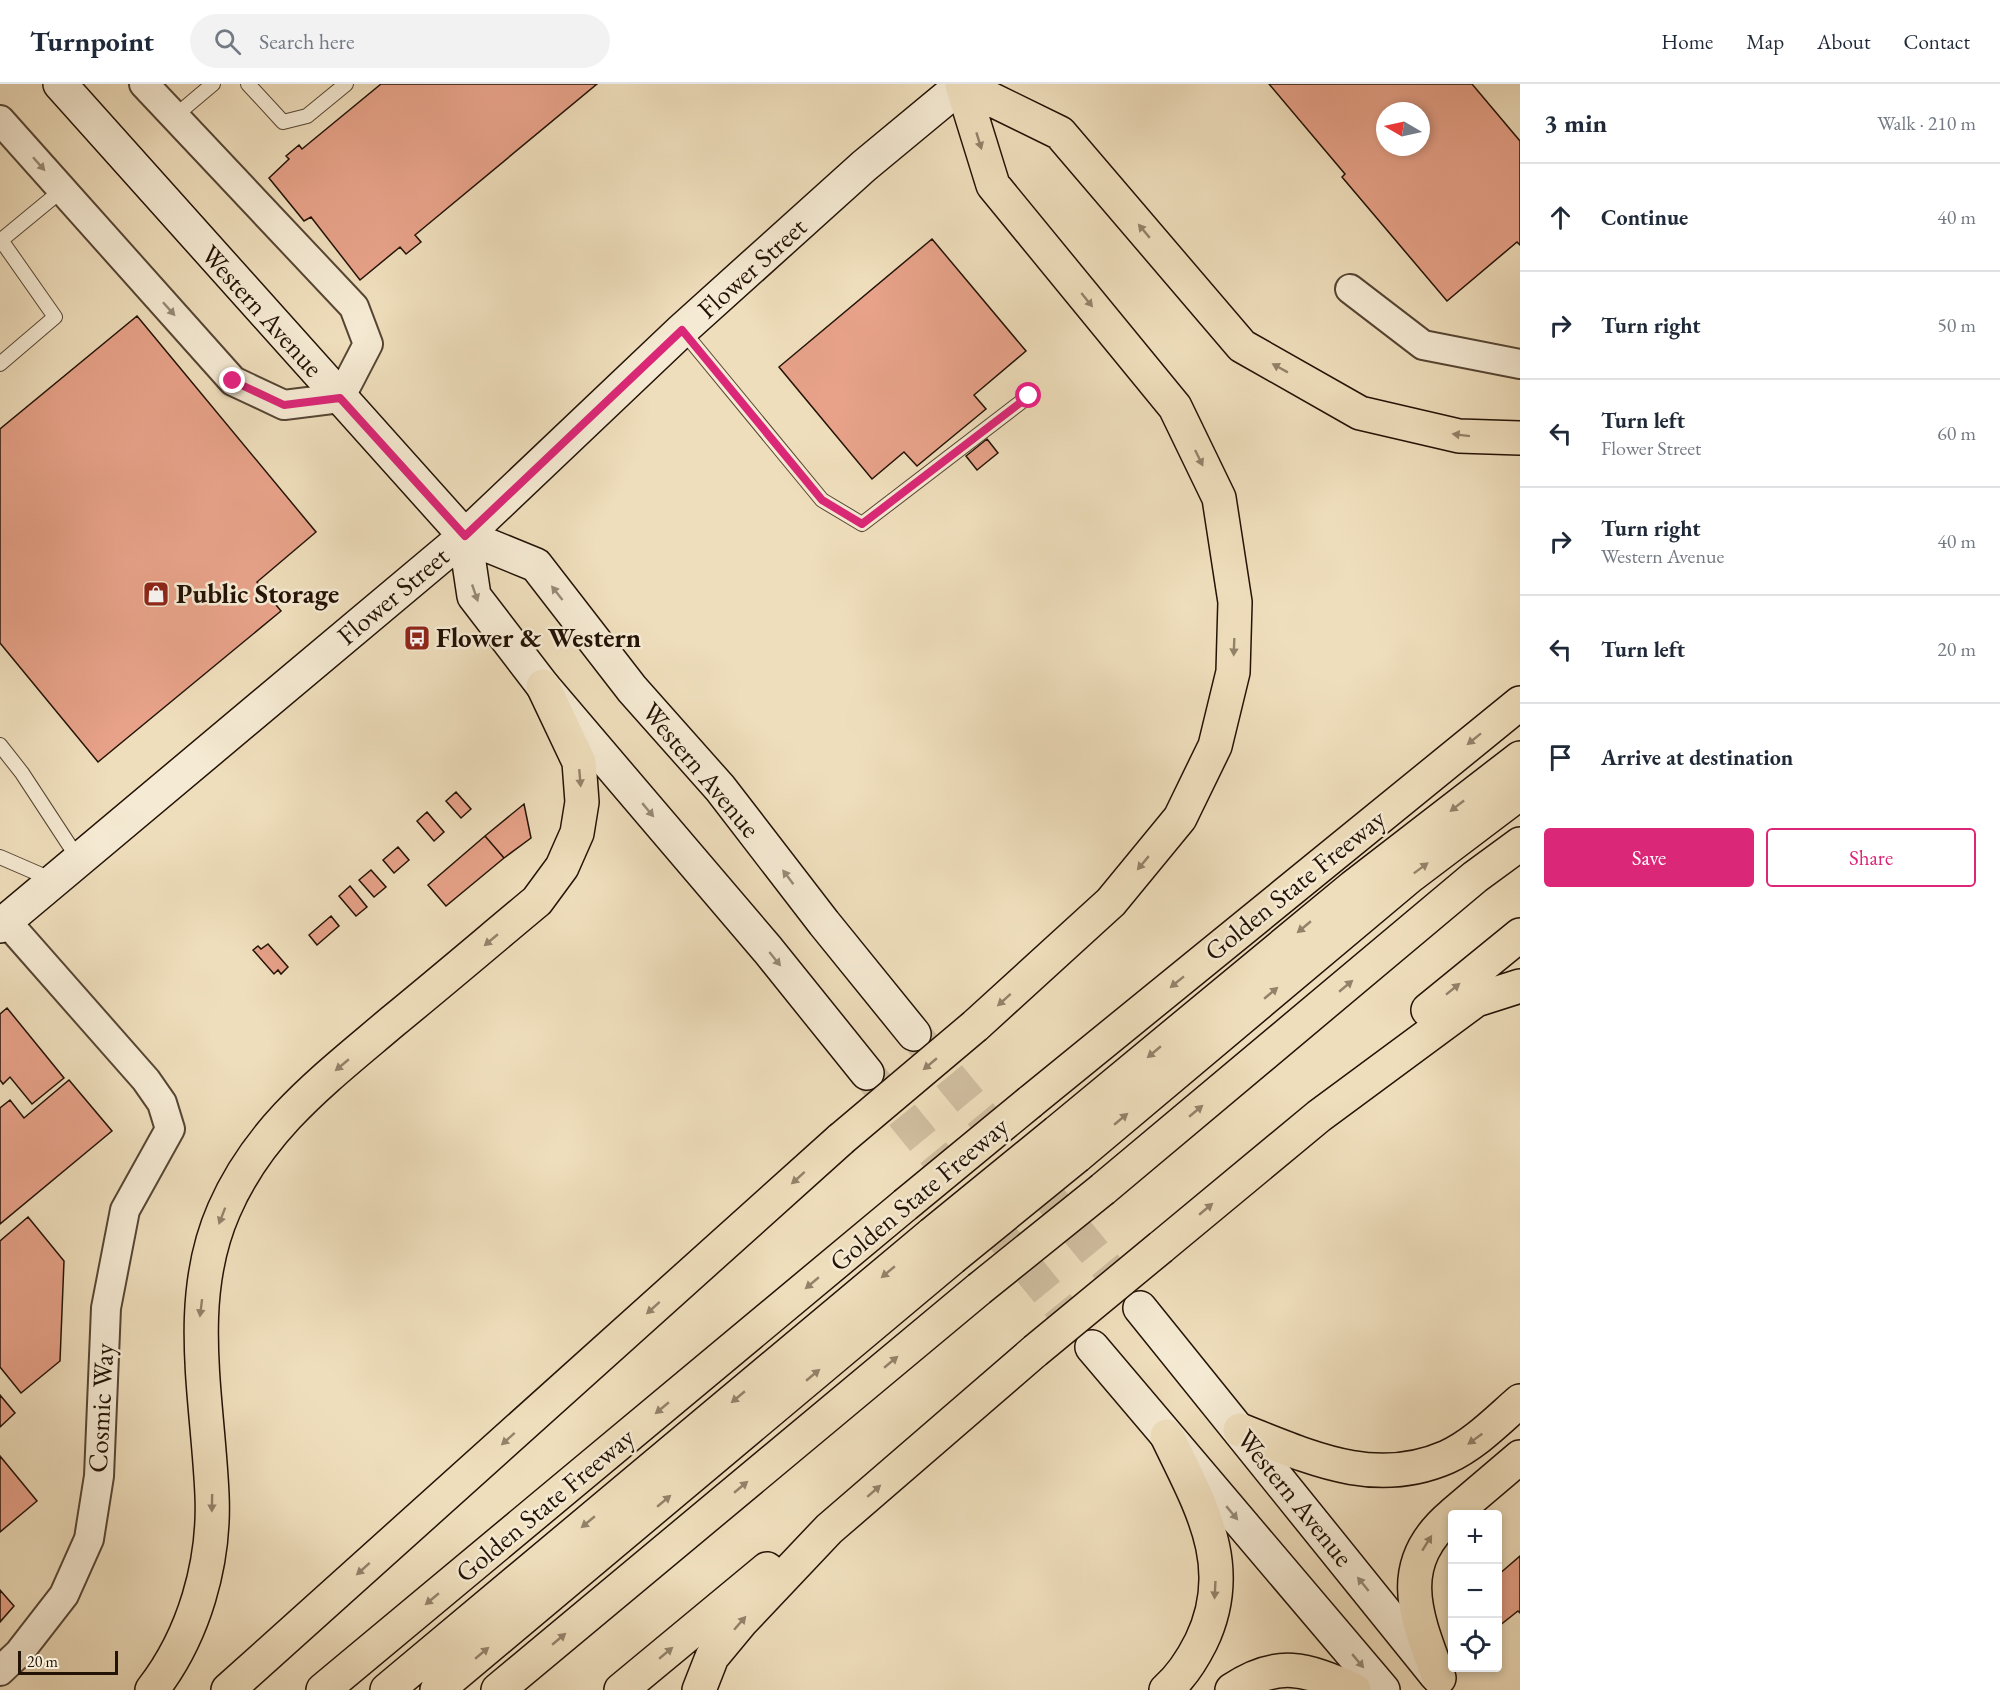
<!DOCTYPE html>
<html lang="en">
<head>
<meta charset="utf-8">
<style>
  :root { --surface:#fff; --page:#f2f2f3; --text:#1f2937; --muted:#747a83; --line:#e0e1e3; --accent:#db2777 }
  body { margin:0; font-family:"EB Garamond",serif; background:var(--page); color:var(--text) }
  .controls { position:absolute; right:18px; bottom:18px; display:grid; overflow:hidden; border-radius:6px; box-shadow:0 3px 9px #0003 }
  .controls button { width:54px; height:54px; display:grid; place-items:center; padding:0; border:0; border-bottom:2px solid var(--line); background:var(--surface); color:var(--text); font:30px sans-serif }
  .compass { position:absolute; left:1376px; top:18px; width:54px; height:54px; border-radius:50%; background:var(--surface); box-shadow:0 3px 9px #0003; rotate:279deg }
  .scale { position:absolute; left:18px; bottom:15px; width:100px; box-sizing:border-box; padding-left:6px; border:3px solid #231206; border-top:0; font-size:16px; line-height:21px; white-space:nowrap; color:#231206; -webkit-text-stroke:4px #f5ead3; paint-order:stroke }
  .stop { position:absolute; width:18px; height:18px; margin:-14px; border:4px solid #db2777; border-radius:50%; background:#fff }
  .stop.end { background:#db2777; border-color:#fff; box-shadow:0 2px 6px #0008 }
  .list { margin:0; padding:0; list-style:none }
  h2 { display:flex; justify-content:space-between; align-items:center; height:78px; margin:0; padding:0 24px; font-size:26px }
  h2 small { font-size:20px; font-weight:400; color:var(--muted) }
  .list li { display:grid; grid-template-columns:39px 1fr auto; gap:18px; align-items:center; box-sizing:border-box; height:108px; padding:0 24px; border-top:2px solid var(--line) }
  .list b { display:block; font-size:22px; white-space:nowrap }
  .list p { margin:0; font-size:20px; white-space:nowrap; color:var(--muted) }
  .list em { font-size:20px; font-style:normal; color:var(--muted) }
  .actions { display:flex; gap:12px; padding:18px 24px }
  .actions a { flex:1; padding:14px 0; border:2px solid var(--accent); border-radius:6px; text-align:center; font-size:21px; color:var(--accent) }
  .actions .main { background:var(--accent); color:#fff }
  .icon { flex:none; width:33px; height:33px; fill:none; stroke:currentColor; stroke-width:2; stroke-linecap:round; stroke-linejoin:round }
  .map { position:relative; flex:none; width:1520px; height:1606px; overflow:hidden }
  header { display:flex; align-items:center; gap:36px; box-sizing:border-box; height:84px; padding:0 30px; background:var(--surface); border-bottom:2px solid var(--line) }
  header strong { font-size:28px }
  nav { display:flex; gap:33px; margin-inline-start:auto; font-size:21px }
  .search { width:420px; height:54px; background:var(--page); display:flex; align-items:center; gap:15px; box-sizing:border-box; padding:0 21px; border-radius:33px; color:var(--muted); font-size:22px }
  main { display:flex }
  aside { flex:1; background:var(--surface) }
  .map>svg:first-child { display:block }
  .building { fill:#e7a289; stroke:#231206; stroke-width:1.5; fill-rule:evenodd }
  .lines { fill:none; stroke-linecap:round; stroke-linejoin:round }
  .secondary-tunnel { stroke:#d0bfa1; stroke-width:33; stroke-dasharray:33 16; stroke-linecap:butt }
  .lane-casing { stroke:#564534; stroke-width:16 }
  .street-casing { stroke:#564534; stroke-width:32 }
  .secondary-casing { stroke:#231206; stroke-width:36 }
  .highway-casing { stroke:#231206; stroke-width:36 }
  .lane { stroke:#f5ead3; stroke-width:14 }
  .street { stroke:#f5ead3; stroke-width:28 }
  .secondary { stroke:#f5ead3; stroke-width:33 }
  .highway { stroke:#efdebc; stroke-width:33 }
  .highway-bridge-casing { stroke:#231206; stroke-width:36; stroke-linecap:butt }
  .highway-bridge { stroke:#efdebc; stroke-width:33 }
  .oneway { fill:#93826a }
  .oneway2 { fill:#968977 }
  .route { stroke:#db2777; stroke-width:8 }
  .labels { text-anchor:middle; stroke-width:5; stroke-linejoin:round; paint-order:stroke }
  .street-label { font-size:27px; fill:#231206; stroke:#f5ead3 }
  .poi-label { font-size:27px; font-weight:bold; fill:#231206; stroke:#f5ead3; text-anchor:start }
</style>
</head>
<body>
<header>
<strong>Turnpoint</strong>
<div class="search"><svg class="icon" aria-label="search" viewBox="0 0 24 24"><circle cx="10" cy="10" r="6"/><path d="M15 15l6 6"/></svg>Search here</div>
<nav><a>Home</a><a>Map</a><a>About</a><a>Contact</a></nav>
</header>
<main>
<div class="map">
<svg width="1520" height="1606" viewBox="0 0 1520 1606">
  <rect width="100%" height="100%" fill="#efdebc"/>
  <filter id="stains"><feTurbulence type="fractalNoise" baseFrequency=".00333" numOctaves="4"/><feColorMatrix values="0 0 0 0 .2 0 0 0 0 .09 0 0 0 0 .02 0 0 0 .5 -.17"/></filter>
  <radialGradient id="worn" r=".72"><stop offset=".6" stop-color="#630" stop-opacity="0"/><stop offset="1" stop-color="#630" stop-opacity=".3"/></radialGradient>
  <!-- building -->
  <path class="building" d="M 381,0 L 597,0 L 415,151 L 421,158 L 406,170 L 400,163 L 360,196 L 311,133 L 304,137 L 269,94 L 289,75 L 286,72 L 299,61 L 302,65 Z
    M 1269,0 L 1472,0 L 1520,57 L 1520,161 L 1517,158 L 1447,217 L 1342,93 L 1345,90 ZM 1385,27 L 1421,27 L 1421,63 L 1385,63 Z
    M 932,155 L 1026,267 L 974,311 L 986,325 L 917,382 L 904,368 L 872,395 L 779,283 Z
    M 137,232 L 316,448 L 257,498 L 281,527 L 98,678 L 0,559 L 0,345 Z
    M 987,355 L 998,369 L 977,386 L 966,372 Z
    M 456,708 L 471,725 L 461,734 L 446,717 Z
    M 524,720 L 531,754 L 504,774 L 485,752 Z
    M 427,728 L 444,748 L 434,757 L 417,737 Z
    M 485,752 L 504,774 L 446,822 L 428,801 Z
    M 398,763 L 409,776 L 394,789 L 383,776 Z
    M 371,786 L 386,803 L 374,813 L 359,796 Z
    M 350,802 L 367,823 L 356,832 L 339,812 Z
    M 331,832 L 339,842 L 317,861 L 309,851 Z
    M 268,860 L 288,883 L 281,890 L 278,886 L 274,890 L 253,866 L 258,862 L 261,865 Z
    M 7,924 L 64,994 L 32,1020 L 10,993 L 3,1000 L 0,996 L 0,930 Z
    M 69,996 L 112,1047 L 0,1140 L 0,1024 L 10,1016 L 24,1034 Z
    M 28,1133 L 64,1177 L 60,1277 L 21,1309 L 0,1283 L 0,1157 Z
    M 0,1311 L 15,1329 L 0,1343 Z
    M 0,1372 L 37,1417 L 0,1448 Z
    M 1520,1472 L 1520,1529 L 1518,1527 L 1499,1542 L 1498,1491 Z
    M 0,1506 L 14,1522 L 0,1538 Z"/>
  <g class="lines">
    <!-- secondary-tunnel -->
    <path class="secondary-tunnel" d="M 918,954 L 1137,1220
      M 871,993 L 1089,1259"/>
    <defs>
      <path id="lane" d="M 248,0 L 283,38 L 307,32 L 346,0
        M 175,32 L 213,0
        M 0,157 L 62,106
        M 682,246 L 822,416 L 862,440 L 1029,312
        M 0,280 L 55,233 L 1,156
        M 0,661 L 22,689 L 79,776
        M 0,773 L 53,796"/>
      <path id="street" d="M 0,36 L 233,297 L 284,321 L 340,314 L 368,260 L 354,223 L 144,0
        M 1350,205 L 1423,261 L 1520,280
        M 0,1587 L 19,1569 L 64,1511 L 89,1455 L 99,1392 L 106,1224 L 125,1126 L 170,1045 L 162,1019 L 146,996 L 6,837"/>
      <path id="secondary" d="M 60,0 L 465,452 L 536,481 L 632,605 L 720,704 L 824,839 L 914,950
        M 465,452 L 474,512 L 543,602 L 768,866 L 867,989
        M 0,842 L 465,452 L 682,246 L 864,82 L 963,0
        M 1140,1224 L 1436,1591
        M 1092,1263 L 1383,1606"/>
      <path id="highway" d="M 962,1 L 993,101 L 1175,323 L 1219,414 L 1235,518 L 1233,588 L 1215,662 L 1180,734 L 1111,818 L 975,942
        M 962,1 L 1060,49 L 1242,262 L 1360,329 L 1459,352 L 1520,354
        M 1428,926 L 1520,851
        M 1030,1018 L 1520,619
        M 1057,1048 L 1353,803 L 1520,674
        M 1077,1072 L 1409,793 L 1520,709
        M 1103,1105 L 1475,793 L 1520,760
        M 1161,1163 L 1319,1032 L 1476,916 L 1520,902
        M 1240,1346 C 1309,1373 1374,1405 1447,1373 C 1475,1360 1497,1337 1520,1317
        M 1453,1430 L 1520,1373
        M 1439,1594 C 1416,1532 1393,1481 1452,1431
        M 152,1606 C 194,1552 215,1479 212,1411 C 208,1315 184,1217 224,1126 C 260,1043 325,995 392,938 C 441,898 489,857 537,817 L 562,783 L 577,749 L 582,718 L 579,678 L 543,602
        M 228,1606 L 841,1055
        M 323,1606 L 905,1121
        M 387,1606 L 932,1150
        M 437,1606 L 952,1174
        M 498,1606 L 979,1205
        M 621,1606 L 767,1485
        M 699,1606 L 712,1573 L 741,1538 L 829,1445 L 1035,1267
        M 1166,1606 C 1181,1593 1192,1576 1201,1558 C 1238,1482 1200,1421 1167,1352
        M 1232,1606 C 1278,1575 1306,1585 1354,1606"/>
    </defs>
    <!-- lane casing -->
    <use href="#lane" class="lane-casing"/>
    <!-- street casing -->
    <use href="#street" class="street-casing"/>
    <!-- secondary casing -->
    <use href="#secondary" class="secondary-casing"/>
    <!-- highway casing -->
    <use href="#highway" class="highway-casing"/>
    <!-- lane -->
    <use href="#lane" class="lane"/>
    <!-- street -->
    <use href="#street" class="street"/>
    <!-- secondary -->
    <use href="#secondary" class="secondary"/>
    <!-- highway -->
    <use href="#highway" class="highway"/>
    <defs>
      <path id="highway-bridge" d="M 841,1055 L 975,942
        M 905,1121 L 1030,1018
        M 932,1150 L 1057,1048
        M 952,1174 L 1077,1072
        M 979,1205 L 1103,1105
        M 1035,1267 L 1161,1163"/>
    </defs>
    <!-- highway-bridge casing -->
    <use href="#highway-bridge" class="highway-bridge-casing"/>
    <!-- highway-bridge -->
    <use href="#highway-bridge" class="highway-bridge"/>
  </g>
  <!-- one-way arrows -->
  <defs><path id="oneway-solid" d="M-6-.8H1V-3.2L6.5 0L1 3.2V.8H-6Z" transform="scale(1.5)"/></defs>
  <g class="oneway">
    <use href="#oneway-solid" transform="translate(979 57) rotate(73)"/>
    <use href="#oneway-solid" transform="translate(1144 147) rotate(-130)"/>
    <use href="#oneway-solid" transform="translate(1087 216) rotate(51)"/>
    <use href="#oneway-solid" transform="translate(1280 284) rotate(-151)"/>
    <use href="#oneway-solid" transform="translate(1461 351) rotate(-173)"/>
    <use href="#oneway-solid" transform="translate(1199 374) rotate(64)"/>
    <use href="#oneway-solid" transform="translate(1234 563) rotate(92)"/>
    <use href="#oneway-solid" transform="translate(1474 655) rotate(141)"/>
    <use href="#oneway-solid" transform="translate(580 694) rotate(85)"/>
    <use href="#oneway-solid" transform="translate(1457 722) rotate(142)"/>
    <use href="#oneway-solid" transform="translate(1143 779) rotate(130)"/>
    <use href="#oneway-solid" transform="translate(1421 784) rotate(-37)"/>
    <use href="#oneway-solid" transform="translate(1304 843) rotate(140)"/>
    <use href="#oneway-solid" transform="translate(491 856) rotate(140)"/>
    <use href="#oneway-solid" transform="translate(1177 898) rotate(141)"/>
    <use href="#oneway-solid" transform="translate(1346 902) rotate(-40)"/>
    <use href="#oneway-solid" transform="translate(1453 905) rotate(-39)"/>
    <use href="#oneway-solid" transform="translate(1271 909) rotate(-40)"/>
    <use href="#oneway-solid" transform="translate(1004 916) rotate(138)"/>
    <use href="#oneway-solid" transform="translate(1154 968) rotate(140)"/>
    <use href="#oneway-solid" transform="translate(930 980) rotate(140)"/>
    <use href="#oneway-solid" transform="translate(342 981) rotate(140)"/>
    <use href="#oneway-solid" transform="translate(1196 1027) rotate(-40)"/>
    <use href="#oneway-solid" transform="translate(1121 1035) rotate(-40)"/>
    <use href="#oneway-solid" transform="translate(798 1094) rotate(138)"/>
    <use href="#oneway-solid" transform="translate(1206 1125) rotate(-40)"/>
    <use href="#oneway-solid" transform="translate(222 1132) rotate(111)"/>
    <use href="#oneway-solid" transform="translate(888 1188) rotate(140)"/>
    <use href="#oneway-solid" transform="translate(812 1199) rotate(140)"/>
    <use href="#oneway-solid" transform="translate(201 1224) rotate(97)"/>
    <use href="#oneway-solid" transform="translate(653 1224) rotate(138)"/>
    <use href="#oneway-solid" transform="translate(891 1278) rotate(-40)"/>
    <use href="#oneway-solid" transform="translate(813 1291) rotate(-40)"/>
    <use href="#oneway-solid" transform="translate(738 1313) rotate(140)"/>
    <use href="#oneway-solid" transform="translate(662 1324) rotate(140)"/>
    <use href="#oneway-solid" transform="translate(508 1355) rotate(138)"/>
    <use href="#oneway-solid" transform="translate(1475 1355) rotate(144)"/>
    <use href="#oneway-solid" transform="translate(741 1403) rotate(-40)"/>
    <use href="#oneway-solid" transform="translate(874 1407) rotate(-41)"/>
    <use href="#oneway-solid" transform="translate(664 1417) rotate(-40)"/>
    <use href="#oneway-solid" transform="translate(212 1419) rotate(91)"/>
    <use href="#oneway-solid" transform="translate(588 1438) rotate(140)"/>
    <use href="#oneway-solid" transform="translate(1427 1459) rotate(-58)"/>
    <use href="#oneway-solid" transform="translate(363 1485) rotate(138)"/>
    <use href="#oneway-solid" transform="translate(1215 1506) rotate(93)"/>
    <use href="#oneway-solid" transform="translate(432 1515) rotate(140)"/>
    <use href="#oneway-solid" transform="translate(740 1539) rotate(-49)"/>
    <use href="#oneway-solid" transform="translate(559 1555) rotate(-40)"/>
    <use href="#oneway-solid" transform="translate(482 1569) rotate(-40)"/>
    <use href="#oneway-solid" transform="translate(666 1569) rotate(-40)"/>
  </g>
  <g class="oneway2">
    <use href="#oneway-solid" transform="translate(39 80) rotate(48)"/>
    <use href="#oneway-solid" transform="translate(169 225) rotate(48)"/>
    <use href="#oneway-solid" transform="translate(475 509) rotate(71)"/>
    <use href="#oneway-solid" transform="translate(557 509) rotate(-128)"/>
    <use href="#oneway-solid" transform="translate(648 726) rotate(50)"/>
    <use href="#oneway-solid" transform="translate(788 793) rotate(-127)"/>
    <use href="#oneway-solid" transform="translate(775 875) rotate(51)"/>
    <use href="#oneway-solid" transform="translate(1232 1429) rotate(50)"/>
    <use href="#oneway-solid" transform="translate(1363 1500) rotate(-129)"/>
    <use href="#oneway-solid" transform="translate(1358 1577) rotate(50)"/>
  </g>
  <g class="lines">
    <!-- route -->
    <path class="route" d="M 233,297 L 284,321 L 340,314 L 465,452 L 682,246 L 822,416 L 862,440 L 1029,312"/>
  </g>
  <!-- icons -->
  <defs>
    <symbol id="shop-square" viewBox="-11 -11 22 22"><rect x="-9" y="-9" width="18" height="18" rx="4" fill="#8f2418" stroke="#f5ead3"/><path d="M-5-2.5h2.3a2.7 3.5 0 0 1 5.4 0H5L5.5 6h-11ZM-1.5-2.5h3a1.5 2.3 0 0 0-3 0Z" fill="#fff"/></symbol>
    <symbol id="bus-square" viewBox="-11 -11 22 22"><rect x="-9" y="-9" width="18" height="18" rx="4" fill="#8f2418" stroke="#f5ead3"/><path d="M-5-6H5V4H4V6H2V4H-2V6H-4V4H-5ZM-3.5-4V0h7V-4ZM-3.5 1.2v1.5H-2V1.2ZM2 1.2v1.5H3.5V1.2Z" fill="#fff"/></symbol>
  </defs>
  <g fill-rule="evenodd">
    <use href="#shop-square" x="141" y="495" width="30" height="30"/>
    <use href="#bus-square" x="402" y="539" width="30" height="30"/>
  </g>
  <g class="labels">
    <!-- street labels -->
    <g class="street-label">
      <text transform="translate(752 184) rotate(-42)" y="9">Flower Street</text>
      <text transform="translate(262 227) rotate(48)" y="9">Western Avenue</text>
      <text transform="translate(393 512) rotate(-40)" y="9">Flower Street</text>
      <text transform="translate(701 686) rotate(50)" y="9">Western Avenue</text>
      <text transform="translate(1295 801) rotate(-39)" y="9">Golden State Freeway</text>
      <text transform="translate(919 1110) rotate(-40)" y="9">Golden State Freeway</text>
      <text transform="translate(101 1324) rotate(-87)" y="9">Cosmic Way</text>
      <text transform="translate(1295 1414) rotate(51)" y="9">Western Avenue</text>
      <text transform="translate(545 1421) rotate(-40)" y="9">Golden State Freeway</text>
    </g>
    <!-- poi labels -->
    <g class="poi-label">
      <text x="176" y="519">Public Storage</text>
      <text x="436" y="563">Flower &amp; Western</text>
    </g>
  </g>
  <rect width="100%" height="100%" filter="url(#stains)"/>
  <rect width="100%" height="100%" fill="url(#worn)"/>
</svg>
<div class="controls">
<button>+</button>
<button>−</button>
<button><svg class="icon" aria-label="locate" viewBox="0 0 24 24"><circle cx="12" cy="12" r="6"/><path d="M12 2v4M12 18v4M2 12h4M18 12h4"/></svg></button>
</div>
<svg class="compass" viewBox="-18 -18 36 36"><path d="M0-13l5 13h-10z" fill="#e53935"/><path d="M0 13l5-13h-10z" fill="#747a83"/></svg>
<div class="scale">20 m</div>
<div class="stop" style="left:1029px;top:312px"></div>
<div class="stop end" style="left:233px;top:297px"></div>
</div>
<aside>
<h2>3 min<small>Walk · 210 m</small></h2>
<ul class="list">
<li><svg class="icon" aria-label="ahead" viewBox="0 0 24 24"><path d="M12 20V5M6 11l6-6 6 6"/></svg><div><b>Continue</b></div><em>40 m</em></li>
<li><svg class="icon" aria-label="right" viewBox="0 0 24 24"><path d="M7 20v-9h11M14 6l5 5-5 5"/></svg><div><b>Turn right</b></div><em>50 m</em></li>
<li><svg class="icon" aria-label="left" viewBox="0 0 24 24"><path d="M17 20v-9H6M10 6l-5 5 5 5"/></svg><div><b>Turn left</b><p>Flower Street</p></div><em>60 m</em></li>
<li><svg class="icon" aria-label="right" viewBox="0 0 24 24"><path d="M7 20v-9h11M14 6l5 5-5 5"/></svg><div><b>Turn right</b><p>Western Avenue</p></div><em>40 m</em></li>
<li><svg class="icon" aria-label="left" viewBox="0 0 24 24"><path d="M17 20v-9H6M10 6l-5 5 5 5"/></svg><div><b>Turn left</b></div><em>20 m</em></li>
<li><svg class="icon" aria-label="arrive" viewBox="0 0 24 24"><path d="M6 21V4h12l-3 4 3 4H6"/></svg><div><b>Arrive at destination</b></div></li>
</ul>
<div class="actions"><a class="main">Save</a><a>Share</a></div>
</aside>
</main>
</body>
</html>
